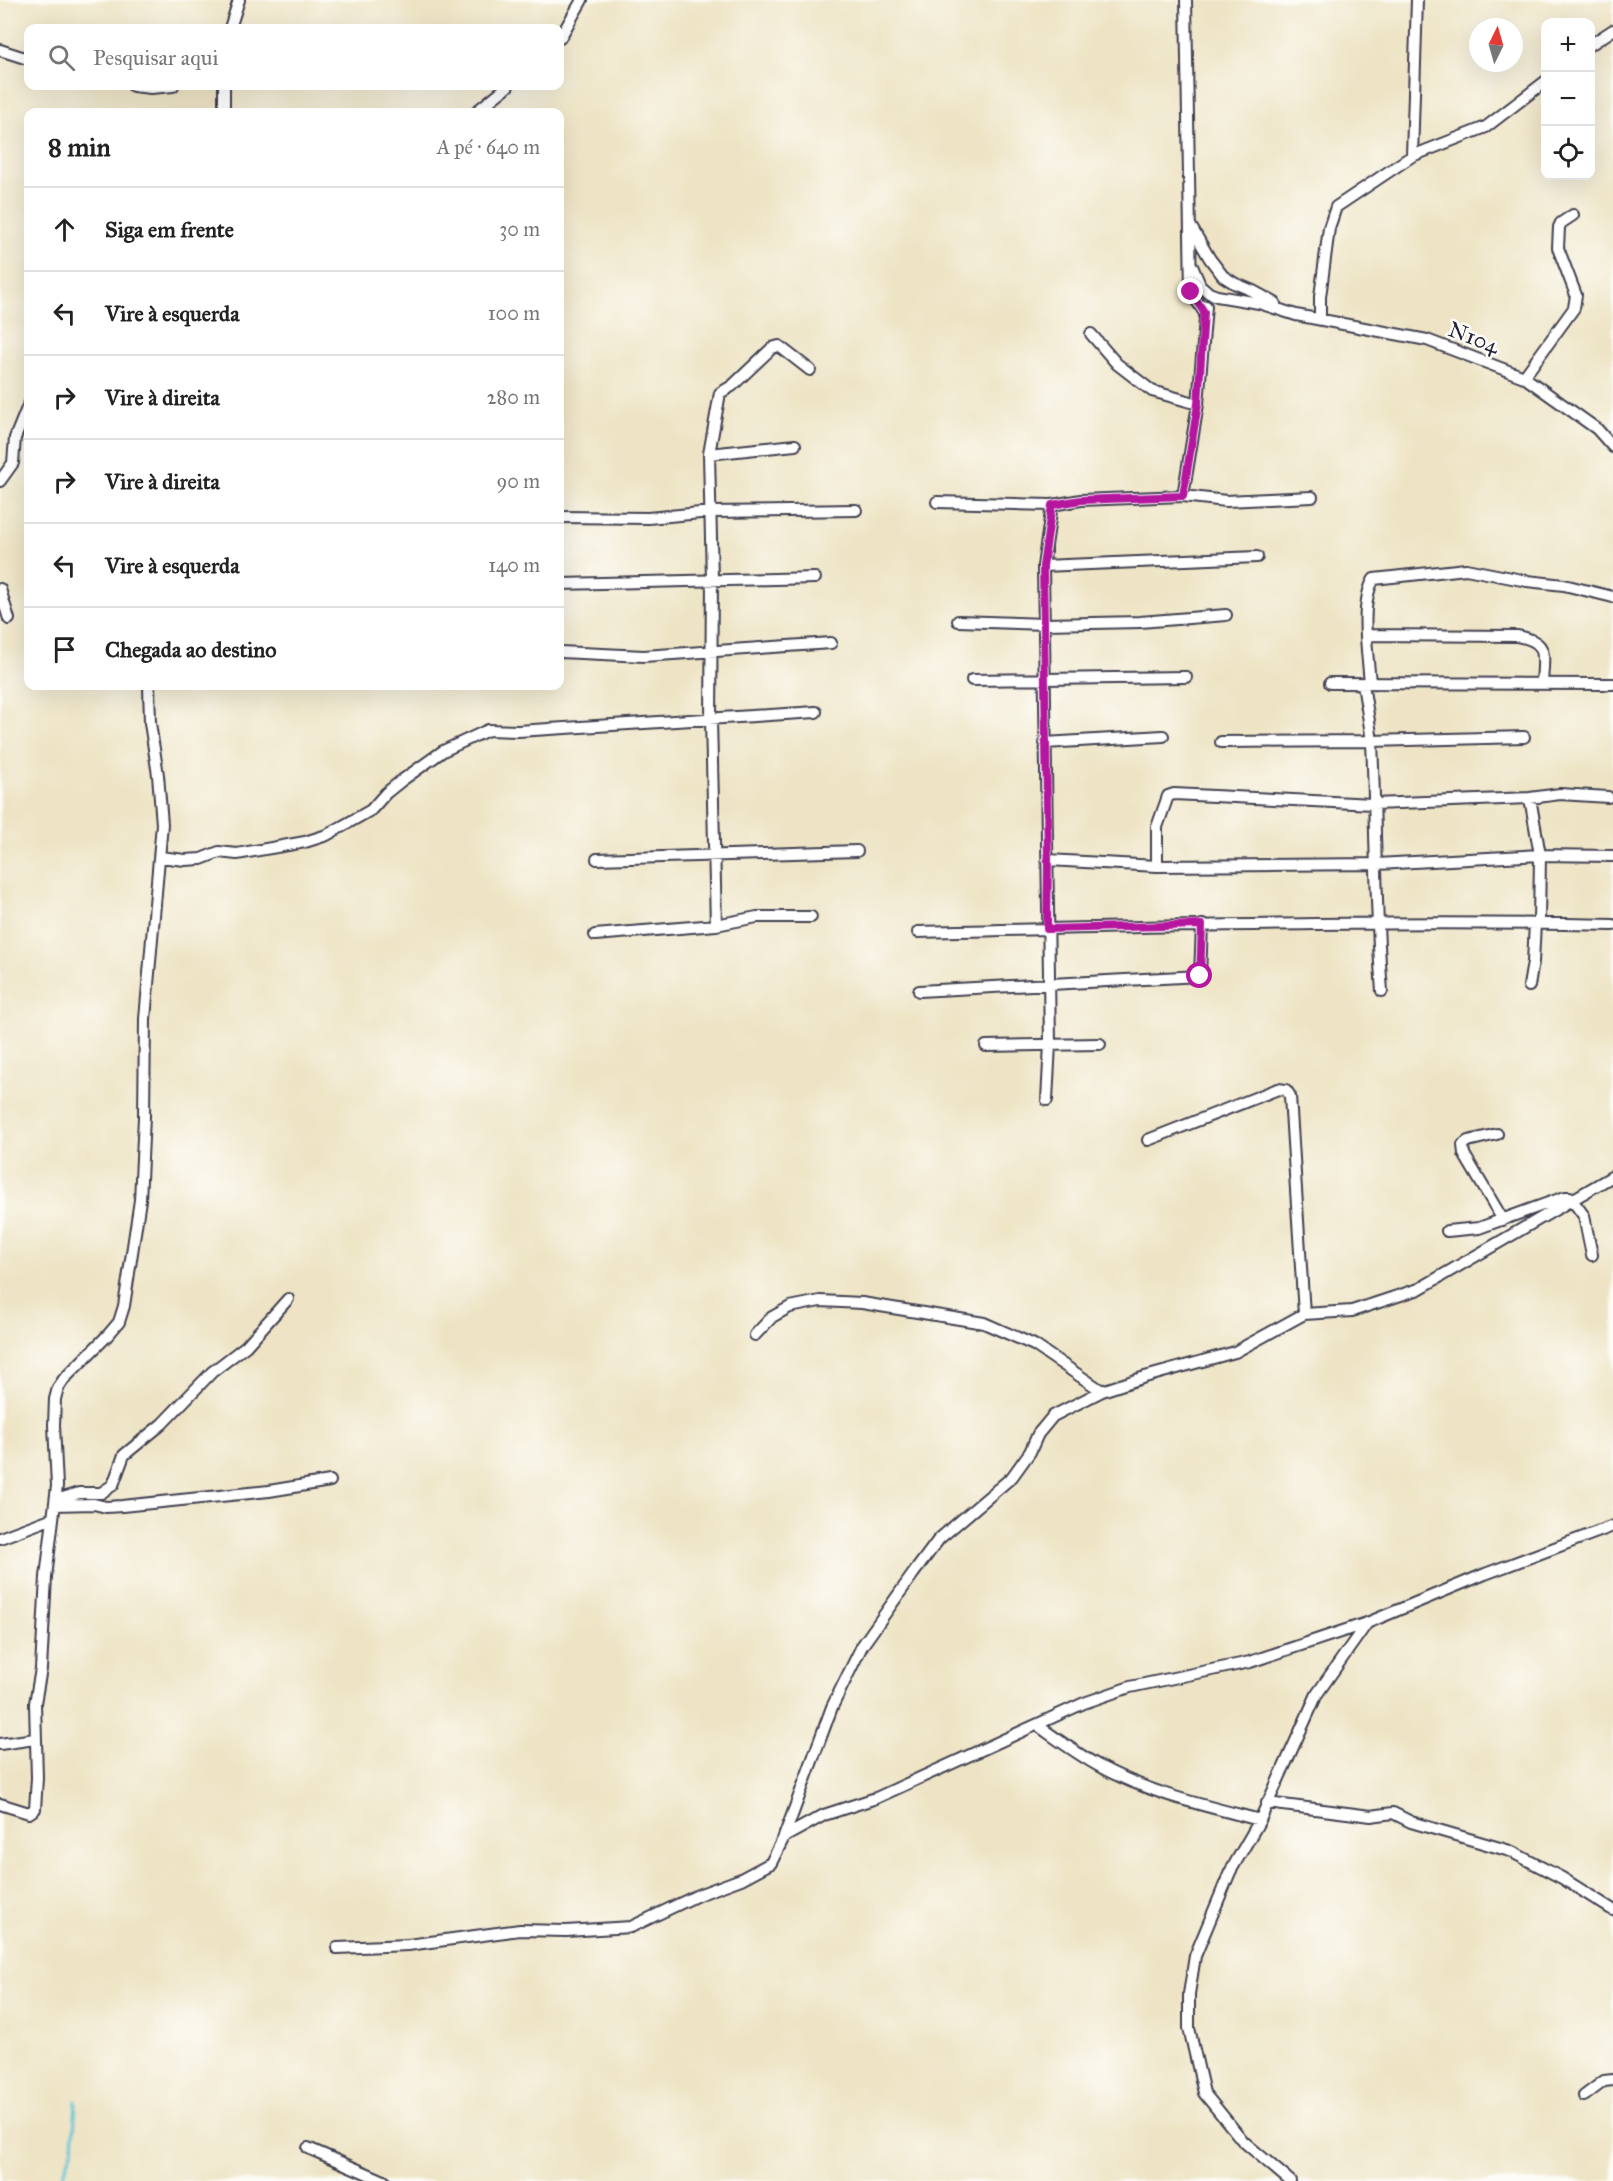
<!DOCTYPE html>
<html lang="pt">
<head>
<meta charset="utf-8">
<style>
  :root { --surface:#fff; --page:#f2f2f2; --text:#222; --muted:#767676; --line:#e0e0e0 }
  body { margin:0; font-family:"IM FELL Great Primer",serif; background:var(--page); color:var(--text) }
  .controls { position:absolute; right:18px; top:18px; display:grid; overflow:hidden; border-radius:12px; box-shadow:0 6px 24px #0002 }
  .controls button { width:54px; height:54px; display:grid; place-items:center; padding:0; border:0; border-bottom:2px solid var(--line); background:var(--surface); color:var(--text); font:30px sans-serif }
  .compass { position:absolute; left:1469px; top:18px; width:54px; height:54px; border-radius:50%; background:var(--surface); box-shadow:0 6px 24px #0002; rotate:5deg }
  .stop { position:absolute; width:18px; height:18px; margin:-14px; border:4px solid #b5179e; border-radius:50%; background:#fff }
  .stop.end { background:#b5179e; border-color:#fff; box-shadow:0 2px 6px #0008 }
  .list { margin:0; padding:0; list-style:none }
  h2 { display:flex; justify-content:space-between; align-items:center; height:78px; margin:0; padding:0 24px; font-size:26px }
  h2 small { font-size:20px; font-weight:400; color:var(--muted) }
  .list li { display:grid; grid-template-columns:39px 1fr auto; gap:18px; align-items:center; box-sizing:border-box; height:84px; padding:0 24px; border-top:2px solid var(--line) }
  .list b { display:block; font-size:22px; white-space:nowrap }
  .list em { font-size:20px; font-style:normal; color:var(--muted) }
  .icon { flex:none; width:33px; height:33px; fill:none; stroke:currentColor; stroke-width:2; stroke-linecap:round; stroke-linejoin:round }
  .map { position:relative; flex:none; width:1613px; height:2181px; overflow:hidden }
  .search { position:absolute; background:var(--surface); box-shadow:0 6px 24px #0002; left:24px; top:24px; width:540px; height:66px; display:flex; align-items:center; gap:15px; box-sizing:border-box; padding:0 21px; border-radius:12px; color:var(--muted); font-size:22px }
  .panel { position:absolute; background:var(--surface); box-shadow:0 6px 24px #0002; left:24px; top:108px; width:540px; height:582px; border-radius:12px }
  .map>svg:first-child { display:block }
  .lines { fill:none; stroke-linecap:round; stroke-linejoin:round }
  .stream { stroke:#5bc3d7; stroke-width:3 }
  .minor-casing { stroke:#413f50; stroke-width:14 }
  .minor { stroke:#fff; stroke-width:10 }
  .route { stroke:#b5179e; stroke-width:8 }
  .labels { text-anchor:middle; stroke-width:5; stroke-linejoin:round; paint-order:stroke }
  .street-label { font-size:22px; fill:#22223b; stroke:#fdfcf7 }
</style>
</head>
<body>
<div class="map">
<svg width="1613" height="2181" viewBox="0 0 1613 2181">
  <rect width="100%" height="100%" fill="#fdfcf7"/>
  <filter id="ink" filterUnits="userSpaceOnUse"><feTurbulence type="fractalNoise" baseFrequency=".0167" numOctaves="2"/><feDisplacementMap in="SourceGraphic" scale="12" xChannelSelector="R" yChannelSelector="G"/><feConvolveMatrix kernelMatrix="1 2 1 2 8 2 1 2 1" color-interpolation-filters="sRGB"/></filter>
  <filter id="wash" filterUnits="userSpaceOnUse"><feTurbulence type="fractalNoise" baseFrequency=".008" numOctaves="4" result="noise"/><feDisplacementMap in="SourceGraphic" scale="24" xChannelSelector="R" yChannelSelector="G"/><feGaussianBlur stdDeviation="1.35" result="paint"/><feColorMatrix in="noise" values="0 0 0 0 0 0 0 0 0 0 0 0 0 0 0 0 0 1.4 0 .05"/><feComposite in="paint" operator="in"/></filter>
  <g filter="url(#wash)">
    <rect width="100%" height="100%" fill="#eee4c5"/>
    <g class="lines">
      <!-- stream -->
      <path class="stream" d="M 61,2181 L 73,2148 L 76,2101"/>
    </g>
  </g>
  <g filter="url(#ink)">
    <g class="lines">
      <defs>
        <path id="minor" d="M 1186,0 L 1191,292 L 1204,312
          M 230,28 L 239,0
          M 560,38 L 582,0
          M 1590,45 L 1613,30
          M 0,50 L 28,59
          M 133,86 L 151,88 L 173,86
          M 224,86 L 224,112
          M 476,112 L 508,86
          M 1412,156 L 1417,0
          M 1190,225 L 1210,259 L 1223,276 L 1234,283 L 1253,291 L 1275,303
          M 1192,266 L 1200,285 L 1209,293 L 1217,296 L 1259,303 L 1296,315 L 1427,340 L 1524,377 L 1597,429 L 1613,447
          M 1320,319 L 1320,297 L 1329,228 L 1336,207 L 1412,156 L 1486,127 L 1546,81
          M 1091,334 L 1117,364 L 1152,391 L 1198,404
          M 1524,377 L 1574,308 L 1576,295 L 1558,248 L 1559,227 L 1561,223 L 1573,215
          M 709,454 L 795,445
          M 0,481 L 13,463 L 15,438 L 28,406
          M 1183,496 L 1198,404 L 1206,306
          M 937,502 L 1052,505 L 1081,500 L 1183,496 L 1226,501 L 1312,497
          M 560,517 L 648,518 L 711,512 L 856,510
          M 1043,566 L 1257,557
          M 560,584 L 815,578
          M 0,589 L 9,619
          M 958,621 L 1045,624 L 1140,622 L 1226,615
          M 1367,635 L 1517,636 C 1550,642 1543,655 1542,684
          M 560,652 L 644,656 L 831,643
          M 972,680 L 1186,677
          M 1330,683 L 1613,684
          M 1370,683 C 1368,655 1359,603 1374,579 L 1466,569 L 1527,581 L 1564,585 L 1613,597
          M 1363,684 C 1366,704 1370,724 1372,743 C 1376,826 1375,908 1382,991
          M 1221,742 L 1371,741 L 1524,737
          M 1045,743 L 1163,736
          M 1530,798 L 1540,855 L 1539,923
          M 160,857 L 185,860 L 201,859 L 219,852 L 237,854 L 305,842 L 327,835 L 371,810 L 386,793 L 401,781 L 443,751 L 488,730 L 518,731 L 816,712
          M 597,859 L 857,851
          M 1048,860 L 1157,866 L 1377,864 L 1540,855 L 1613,856
          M 1157,866 L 1157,827 L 1168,796 L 1174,794 L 1373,804 L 1530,798 L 1560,794 L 1608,797
          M 716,925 L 757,917 L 811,917
          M 918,932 C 1150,927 1381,920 1613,925
          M 595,935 L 716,925 L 711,720 L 712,580 L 709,454 L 720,393 L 732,386 L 772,348 L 779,346 L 810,370
          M 1529,986 L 1533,962 L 1535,923
          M 919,991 L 1200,976 L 1202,925
          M 986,1046 L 1100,1044
          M 1047,1100 L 1050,1044 L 1043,566 L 1052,505
          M 1497,1134 L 1468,1141 L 1463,1145 L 1464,1154 L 1503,1220
          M 1148,1140 L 1278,1089 L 1286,1090 L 1290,1096 L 1304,1314
          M 1447,1231 L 1479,1228 L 1565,1197 L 1570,1197 L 1584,1216 L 1592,1255
          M 755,1335 L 772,1317 L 790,1307 L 820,1301 L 862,1303 L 911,1311 L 984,1323 L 1034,1345 L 1102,1391 L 1145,1377 L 1235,1352 L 1304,1314 L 1352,1311 L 1419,1289 L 1613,1176
          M 56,1500 L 79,1493 L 101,1493 L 113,1485 L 124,1455 L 162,1424 L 212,1372 L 246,1346 L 288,1299
          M 55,1505 L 94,1504 L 106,1507 L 122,1506 L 269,1491 L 330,1481
          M 0,1538 L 53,1518
          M 1037,1725 C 1057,1739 1077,1754 1099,1766 C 1148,1793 1206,1806 1260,1820
          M 0,1744 L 35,1739
          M 1267,1803 L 1371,1816 L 1393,1813 L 1411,1822 L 1510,1851 L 1562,1878 L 1613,1910
          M 0,1804 L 29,1813 L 35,1809 L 37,1778 L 35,1703 L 41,1669 L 46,1577 L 57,1486 L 54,1425 L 55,1399 L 58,1388 L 64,1379 L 108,1335 L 119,1322 L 124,1306 L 140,1200 L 144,1117 L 145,1019 L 162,824 L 158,775 L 150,723 L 149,686
          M 784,1837 L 832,1707 L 862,1646 L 913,1574 L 939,1539 L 1012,1477 L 1030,1452 L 1038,1434 L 1053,1416 L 1102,1391
          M 337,1948 L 408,1945 L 520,1930 L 566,1931 L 631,1927 L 698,1895 L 741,1879 L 771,1863 L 784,1837 L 824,1815 L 876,1798 L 1084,1703 L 1130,1687 L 1250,1662 L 1367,1623 L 1485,1574 L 1613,1526
          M 1584,2096 L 1604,2081 L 1613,2080
          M 308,2148 L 384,2181
          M 1290,2181 L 1243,2141 L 1204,2093 L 1189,2028 L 1189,1994 L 1195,1956 L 1230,1872 L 1260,1820 L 1317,1694 L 1367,1623"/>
      </defs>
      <!-- minor casing -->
      <use href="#minor" class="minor-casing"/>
      <!-- minor -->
      <use href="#minor" class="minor"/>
    </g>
  </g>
  <g class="lines" filter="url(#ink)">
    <!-- route -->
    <path class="route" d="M 1191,292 L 1204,312 L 1198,404 L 1183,496 L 1081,500 L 1052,505 L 1043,566 L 1048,860 L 1047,929 L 1202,925 L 1200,976"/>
  </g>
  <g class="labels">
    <!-- street labels -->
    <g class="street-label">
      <text transform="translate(1474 337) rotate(21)" y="8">N104</text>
    </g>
  </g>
</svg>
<div class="controls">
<button>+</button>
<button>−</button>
<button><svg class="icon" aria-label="locate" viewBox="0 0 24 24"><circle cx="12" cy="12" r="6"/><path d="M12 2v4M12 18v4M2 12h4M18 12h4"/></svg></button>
</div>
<svg class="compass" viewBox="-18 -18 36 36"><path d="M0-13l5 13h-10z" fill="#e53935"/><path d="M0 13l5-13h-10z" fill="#767676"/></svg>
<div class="stop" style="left:1200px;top:976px"></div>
<div class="stop end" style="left:1191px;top:292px"></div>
<div class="search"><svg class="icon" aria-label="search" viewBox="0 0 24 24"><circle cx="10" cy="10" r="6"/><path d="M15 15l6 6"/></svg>Pesquisar aqui</div>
<section class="panel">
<h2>8 min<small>A pé · 640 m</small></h2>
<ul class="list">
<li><svg class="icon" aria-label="ahead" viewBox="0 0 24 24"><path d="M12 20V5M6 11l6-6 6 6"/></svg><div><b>Siga em frente</b></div><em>30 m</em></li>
<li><svg class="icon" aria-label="left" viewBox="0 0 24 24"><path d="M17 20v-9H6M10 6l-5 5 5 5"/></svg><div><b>Vire à esquerda</b></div><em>100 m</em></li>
<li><svg class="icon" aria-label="right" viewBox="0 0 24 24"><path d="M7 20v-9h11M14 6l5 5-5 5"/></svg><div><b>Vire à direita</b></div><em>280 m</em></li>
<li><svg class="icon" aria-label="right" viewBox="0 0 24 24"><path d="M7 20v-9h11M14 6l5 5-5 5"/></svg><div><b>Vire à direita</b></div><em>90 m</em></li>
<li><svg class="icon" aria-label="left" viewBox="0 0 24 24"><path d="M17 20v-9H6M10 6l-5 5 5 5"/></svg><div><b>Vire à esquerda</b></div><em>140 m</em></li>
<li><svg class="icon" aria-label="arrive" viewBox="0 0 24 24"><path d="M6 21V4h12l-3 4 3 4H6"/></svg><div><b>Chegada ao destino</b></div></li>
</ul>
</section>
</div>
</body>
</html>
